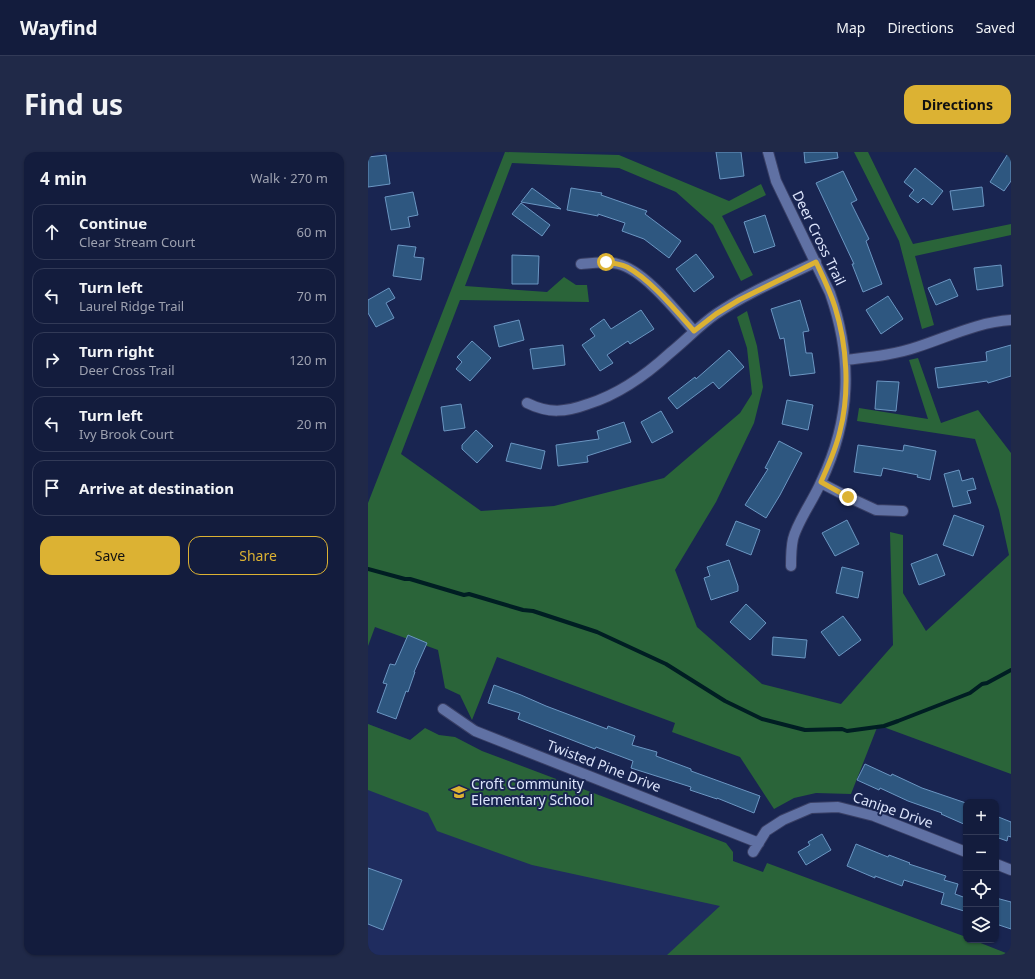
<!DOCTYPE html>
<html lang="en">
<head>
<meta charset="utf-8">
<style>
  :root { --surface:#131c3d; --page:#202948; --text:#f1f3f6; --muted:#9da1b0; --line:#323a57; --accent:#dcb233 }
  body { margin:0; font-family:"Noto Sans",sans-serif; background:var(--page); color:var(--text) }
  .controls { position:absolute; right:12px; bottom:12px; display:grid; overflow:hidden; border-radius:8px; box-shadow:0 1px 3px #0004 }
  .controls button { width:36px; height:36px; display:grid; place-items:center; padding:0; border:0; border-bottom:1px solid var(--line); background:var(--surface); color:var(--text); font:20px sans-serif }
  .stop { position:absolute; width:12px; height:12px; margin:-9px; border:3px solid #dcb233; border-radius:50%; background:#fff }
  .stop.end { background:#dcb233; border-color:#fff; box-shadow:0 1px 4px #0008 }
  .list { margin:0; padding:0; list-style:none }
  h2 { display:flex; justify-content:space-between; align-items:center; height:52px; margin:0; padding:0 16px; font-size:17px }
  h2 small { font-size:13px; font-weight:400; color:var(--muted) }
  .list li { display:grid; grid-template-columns:26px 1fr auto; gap:12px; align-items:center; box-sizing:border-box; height:56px; margin:0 8px 8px; padding:0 8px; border:1px solid var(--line); border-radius:12px }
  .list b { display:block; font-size:15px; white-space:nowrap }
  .list p { margin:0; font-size:13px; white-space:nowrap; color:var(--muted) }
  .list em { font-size:13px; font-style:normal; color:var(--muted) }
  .actions { display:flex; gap:8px; padding:12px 16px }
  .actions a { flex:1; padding:9px 0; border:1px solid var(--accent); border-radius:12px; text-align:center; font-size:14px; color:var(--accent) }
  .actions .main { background:var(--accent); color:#111 }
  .icon { flex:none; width:22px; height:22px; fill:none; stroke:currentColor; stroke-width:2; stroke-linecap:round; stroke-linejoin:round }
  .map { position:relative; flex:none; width:643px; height:803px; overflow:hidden; border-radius:12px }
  header { display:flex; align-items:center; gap:24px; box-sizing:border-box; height:56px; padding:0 20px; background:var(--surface); border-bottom:1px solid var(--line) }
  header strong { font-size:19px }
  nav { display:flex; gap:22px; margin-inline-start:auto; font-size:14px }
  .intro { display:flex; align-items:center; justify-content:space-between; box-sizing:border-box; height:96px; padding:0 24px }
  h1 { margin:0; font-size:28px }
  .button { padding:10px 18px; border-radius:12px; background:var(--accent); color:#111; font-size:14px; font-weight:700 }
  main { display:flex; gap:24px; padding:0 24px }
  aside { flex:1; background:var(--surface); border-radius:12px; box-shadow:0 1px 3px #0004 }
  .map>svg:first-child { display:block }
  .built { fill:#1f2c5f }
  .forest { fill:#2a6439 }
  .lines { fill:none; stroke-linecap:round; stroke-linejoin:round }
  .stream { stroke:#001e23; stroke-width:4 }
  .building { fill:#2e5780; stroke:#6b96c2 }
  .minor-casing { stroke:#393f65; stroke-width:12 }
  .minor { stroke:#6071a4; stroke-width:10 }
  .route { stroke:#dcb233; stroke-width:5 }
  .labels { text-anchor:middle; stroke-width:4; stroke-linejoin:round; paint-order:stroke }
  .street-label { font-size:14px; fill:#dce4fb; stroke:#192551 }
  .poi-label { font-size:14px; fill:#dce4fb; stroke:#192551; text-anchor:start }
</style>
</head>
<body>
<header>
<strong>Wayfind</strong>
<nav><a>Map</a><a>Directions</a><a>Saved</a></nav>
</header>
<div class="intro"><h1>Find us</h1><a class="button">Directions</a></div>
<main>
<aside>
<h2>4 min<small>Walk · 270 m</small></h2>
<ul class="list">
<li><svg class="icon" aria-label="ahead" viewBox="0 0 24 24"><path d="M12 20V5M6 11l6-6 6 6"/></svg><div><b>Continue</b><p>Clear Stream Court</p></div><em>60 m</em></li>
<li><svg class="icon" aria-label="left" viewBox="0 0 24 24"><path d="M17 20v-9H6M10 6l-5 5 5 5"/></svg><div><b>Turn left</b><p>Laurel Ridge Trail</p></div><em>70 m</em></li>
<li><svg class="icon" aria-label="right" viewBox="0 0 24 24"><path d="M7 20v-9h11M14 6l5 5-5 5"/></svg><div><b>Turn right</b><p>Deer Cross Trail</p></div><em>120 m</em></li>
<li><svg class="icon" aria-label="left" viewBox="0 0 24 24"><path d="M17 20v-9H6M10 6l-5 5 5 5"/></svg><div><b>Turn left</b><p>Ivy Brook Court</p></div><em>20 m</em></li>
<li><svg class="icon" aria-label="arrive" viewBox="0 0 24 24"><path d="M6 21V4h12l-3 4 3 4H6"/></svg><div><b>Arrive at destination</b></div></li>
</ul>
<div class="actions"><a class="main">Save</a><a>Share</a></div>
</aside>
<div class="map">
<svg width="643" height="803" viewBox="0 0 643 803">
  <rect width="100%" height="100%" fill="#192551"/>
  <!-- built -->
  <path class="built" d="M 0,572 L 365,709 L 456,803 L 0,803 Z"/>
  <!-- forest -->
  <path class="forest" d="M 137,0 L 251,3 L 361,49 L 393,32 L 398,43 L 354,64 L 385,123 L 373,129 L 345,73 L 308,40 L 251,16 L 144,11 L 97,134 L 179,140 L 196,125 L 208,133 L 219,133 L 221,150 L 92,148 L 33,302 L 113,359 L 186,354 L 296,326 L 372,261 L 384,242 L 379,196 L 369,165 L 379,159 L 389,194 L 395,235 L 386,271 L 348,350 L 307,418 L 329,475 L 394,532 L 473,552 L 525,493 L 522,380 L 535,383 L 535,441 L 558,479 L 641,403 L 631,358 L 607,287 L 489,269 L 491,256 L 560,267 L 541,208 L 550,206 L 573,271 L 610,258 L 643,301 L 643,622 L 510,573 L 483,642 L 448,641 L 426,646 L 406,657 L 372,605 L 304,580 L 307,571 L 129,505 L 104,568 L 92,543 L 77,536 L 70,498 L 7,475 L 0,494 L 0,351 Z
    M 486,0 L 500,0 L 545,92 L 643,72 L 643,83 L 547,104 L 566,173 L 554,177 L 531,89 Z
    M 0,572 L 42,588 L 57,576 L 71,583 L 87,585 L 114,599 L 358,691 L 365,700 L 365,709 L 395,720 L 399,711 L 598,785 L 598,788 L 605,788 L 643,803 L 299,803 L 352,754 L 164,713 L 69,679 L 60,661 L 0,638 Z"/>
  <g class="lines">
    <!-- stream -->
    <path class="stream" d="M 0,417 L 37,427 L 42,427 L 96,443 L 101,442 L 155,458 L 165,459 L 229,480 L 298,512 L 357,549 L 394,567 L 437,578 L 474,577 L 479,579 L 516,574 L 530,569 L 602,541 L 614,532 L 619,531 L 643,518"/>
  </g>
  <!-- building -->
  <path class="building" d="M 348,0 L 373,0 L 376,24 L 352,27 Z
    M 436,0 L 469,0 L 470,6 L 437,11 Z
    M 641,0 L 643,0 L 643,29 L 636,39 L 622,30 Z
    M 18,3 L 22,32 L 0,35 L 0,5 Z
    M 547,16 L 575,39 L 564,53 L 555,46 L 550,51 L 541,44 L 546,38 L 536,30 Z
    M 475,19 L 489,48 L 483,51 L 501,87 L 498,89 L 514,132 L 495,140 L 484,112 L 486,112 L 448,31 Z
    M 614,35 L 616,54 L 585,58 L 582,39 Z
    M 164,36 L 193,57 L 153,50 Z
    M 203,36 L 234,41 L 233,43 L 279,59 L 277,62 L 313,89 L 301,106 L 276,87 L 254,79 L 257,71 L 230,62 L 230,64 L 199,58 Z
    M 45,40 L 50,63 L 40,65 L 42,75 L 23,78 L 17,45 Z
    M 153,51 L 182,73 L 174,84 L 144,62 Z
    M 397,63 L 407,94 L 386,101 L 376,70 Z
    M 30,93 L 48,95 L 46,105 L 56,106 L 53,128 L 25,124 Z
    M 328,102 L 346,125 L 326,140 L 308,117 Z
    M 144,103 L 171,104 L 170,132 L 144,132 Z
    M 633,113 L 635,134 L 609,138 L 606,116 Z
    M 582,127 L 590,144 L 568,153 L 560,136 Z
    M 21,136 L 27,146 L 18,151 L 26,166 L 8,175 L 0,161 L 0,148 Z
    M 520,144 L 535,167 L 513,182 L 498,158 Z
    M 432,148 L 441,179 L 435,180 L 438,201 L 444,201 L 447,221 L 422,224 L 416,186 L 412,187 L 403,157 Z
    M 273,158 L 286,177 L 262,192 L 260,189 L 239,203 L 245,211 L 232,219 L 214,193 L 227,184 L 222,177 L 236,167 L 243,177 Z
    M 151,168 L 156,188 L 131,195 L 126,174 Z
    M 104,189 L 123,206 L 102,229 L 88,217 L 94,210 L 89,205 Z
    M 195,193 L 197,213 L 165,217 L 162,197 Z
    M 643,193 L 643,224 L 620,231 L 619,229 L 570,236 L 567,216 L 619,209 L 618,200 Z
    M 361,198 L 376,215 L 351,237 L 345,230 L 309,257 L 300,246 L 327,225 L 328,227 Z
    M 509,229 L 531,230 L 528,259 L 507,257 Z
    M 419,248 L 445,253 L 440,278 L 414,272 Z
    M 93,252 L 97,276 L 76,279 L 73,255 Z
    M 293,259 L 305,280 L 284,291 L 273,270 Z
    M 256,270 L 263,290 L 219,304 L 220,310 L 190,314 L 188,293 L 231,287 L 229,279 Z
    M 108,278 L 125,294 L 109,311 L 94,297 L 94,293 Z
    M 411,289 L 434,301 L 412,343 L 398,366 L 377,353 L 400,317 L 397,316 Z
    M 143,291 L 177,299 L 173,317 L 138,309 Z
    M 490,293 L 535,299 L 536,293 L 568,299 L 562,328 L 549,325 L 550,323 L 515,316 L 513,324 L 486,320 Z
    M 591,318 L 594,329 L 605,326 L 608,337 L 599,339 L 603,351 L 585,355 L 576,322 Z
    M 586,363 L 616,374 L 605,404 L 575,393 Z
    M 479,368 L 491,392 L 467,404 L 454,381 Z
    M 368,369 L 392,378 L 383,403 L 358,393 Z
    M 569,402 L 577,423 L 551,433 L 543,412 Z
    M 361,408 L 370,434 L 370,439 L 343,448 L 336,426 L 342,424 L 339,415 Z
    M 474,415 L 495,420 L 490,446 L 468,441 Z
    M 378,452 L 398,471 L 382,488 L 362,470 Z
    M 475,464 L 493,488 L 471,504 L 453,480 Z
    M 40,483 L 59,491 L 46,520 L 47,520 L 40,540 L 38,539 L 28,567 L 9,560 L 19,532 L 15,531 L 22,512 L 27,513 Z
    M 405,485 L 439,488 L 437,506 L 404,503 Z
    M 126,533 L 153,543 L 178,554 L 239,577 L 240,574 L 267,584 L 264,593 L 289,600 L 288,604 L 323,617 L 323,619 L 392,644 L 386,661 L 349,646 L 349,647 L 322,638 L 323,635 L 263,616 L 265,609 L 228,595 L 227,597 L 150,567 L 152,561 L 120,551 Z
    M 497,612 L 523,624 L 524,622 L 554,636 L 598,651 L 598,673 L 573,662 L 574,661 L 540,649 L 512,636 L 511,638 L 489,628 Z
    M 628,664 L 643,670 L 643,685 L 640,684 L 639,689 L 628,685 Z
    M 454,682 L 463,698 L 438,713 L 430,700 L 442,693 L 440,690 Z
    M 488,692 L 520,705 L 521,703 L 542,711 L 541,712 L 578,724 L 576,728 L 590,732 L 587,742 L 598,746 L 596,759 L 573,752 L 576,741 L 536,728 L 534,734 L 507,724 L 507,726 L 479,714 Z
    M 0,716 L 34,728 L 15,778 L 0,772 Z
    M 628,746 L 643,750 L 643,777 L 628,772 Z"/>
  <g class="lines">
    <defs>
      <path id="minor" d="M 400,0 L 408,29 L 462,141 C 485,207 483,267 453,330 C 446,347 429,370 425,387 C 423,396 423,405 423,414
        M 213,112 C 225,111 237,109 250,112 C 276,118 309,160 326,179
        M 477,208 C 501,205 526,203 549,195 C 580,185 610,170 643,168
        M 159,251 C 181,262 198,260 220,252 C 252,242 278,223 302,201 C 318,188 332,173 348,162 C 379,141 415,126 448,110
        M 453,331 L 480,345 L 508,358 L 535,359
        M 75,557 L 107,579 L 391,691
        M 385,700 L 398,679 L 415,668 L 443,656 L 470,655 L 506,664 L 598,700
        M 628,712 L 643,718"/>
    </defs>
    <!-- minor casing -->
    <use href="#minor" class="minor-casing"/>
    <!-- minor -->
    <use href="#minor" class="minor"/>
  </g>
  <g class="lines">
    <!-- route -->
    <path class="route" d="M 238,110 C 246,111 252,112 259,115 C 283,128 308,159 326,179 L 348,162 L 371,148 L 448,110 C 455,125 462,139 467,155 C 479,193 482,240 472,279 C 468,297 460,314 453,330 L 480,345"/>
  </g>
  <!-- icons -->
  <defs>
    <symbol id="school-bare" viewBox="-9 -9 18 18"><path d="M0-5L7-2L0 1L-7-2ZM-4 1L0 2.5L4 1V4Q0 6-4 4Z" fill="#dcb233" stroke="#192551" stroke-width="2.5" paint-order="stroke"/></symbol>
  </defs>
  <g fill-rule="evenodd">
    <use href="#school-bare" x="80" y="629" width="22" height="22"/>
  </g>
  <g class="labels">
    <!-- street labels -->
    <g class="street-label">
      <text transform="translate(451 86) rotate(64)" y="5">Deer Cross Trail</text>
      <text transform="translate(236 614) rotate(21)" y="5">Twisted Pine Drive</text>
      <text transform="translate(525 658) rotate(19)" y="5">Canipe Drive</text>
    </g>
    <!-- poi labels -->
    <g class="poi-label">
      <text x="103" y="637">Croft Community<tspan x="103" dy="16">Elementary School</tspan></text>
    </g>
  </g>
</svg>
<div class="controls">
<button>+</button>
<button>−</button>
<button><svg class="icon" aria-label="locate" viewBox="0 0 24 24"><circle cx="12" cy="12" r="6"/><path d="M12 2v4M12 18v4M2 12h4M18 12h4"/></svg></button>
<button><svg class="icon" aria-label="layers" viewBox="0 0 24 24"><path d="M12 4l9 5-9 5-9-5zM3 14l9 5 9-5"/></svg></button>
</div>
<div class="stop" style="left:238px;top:110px"></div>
<div class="stop end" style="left:480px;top:345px"></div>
</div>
</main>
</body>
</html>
